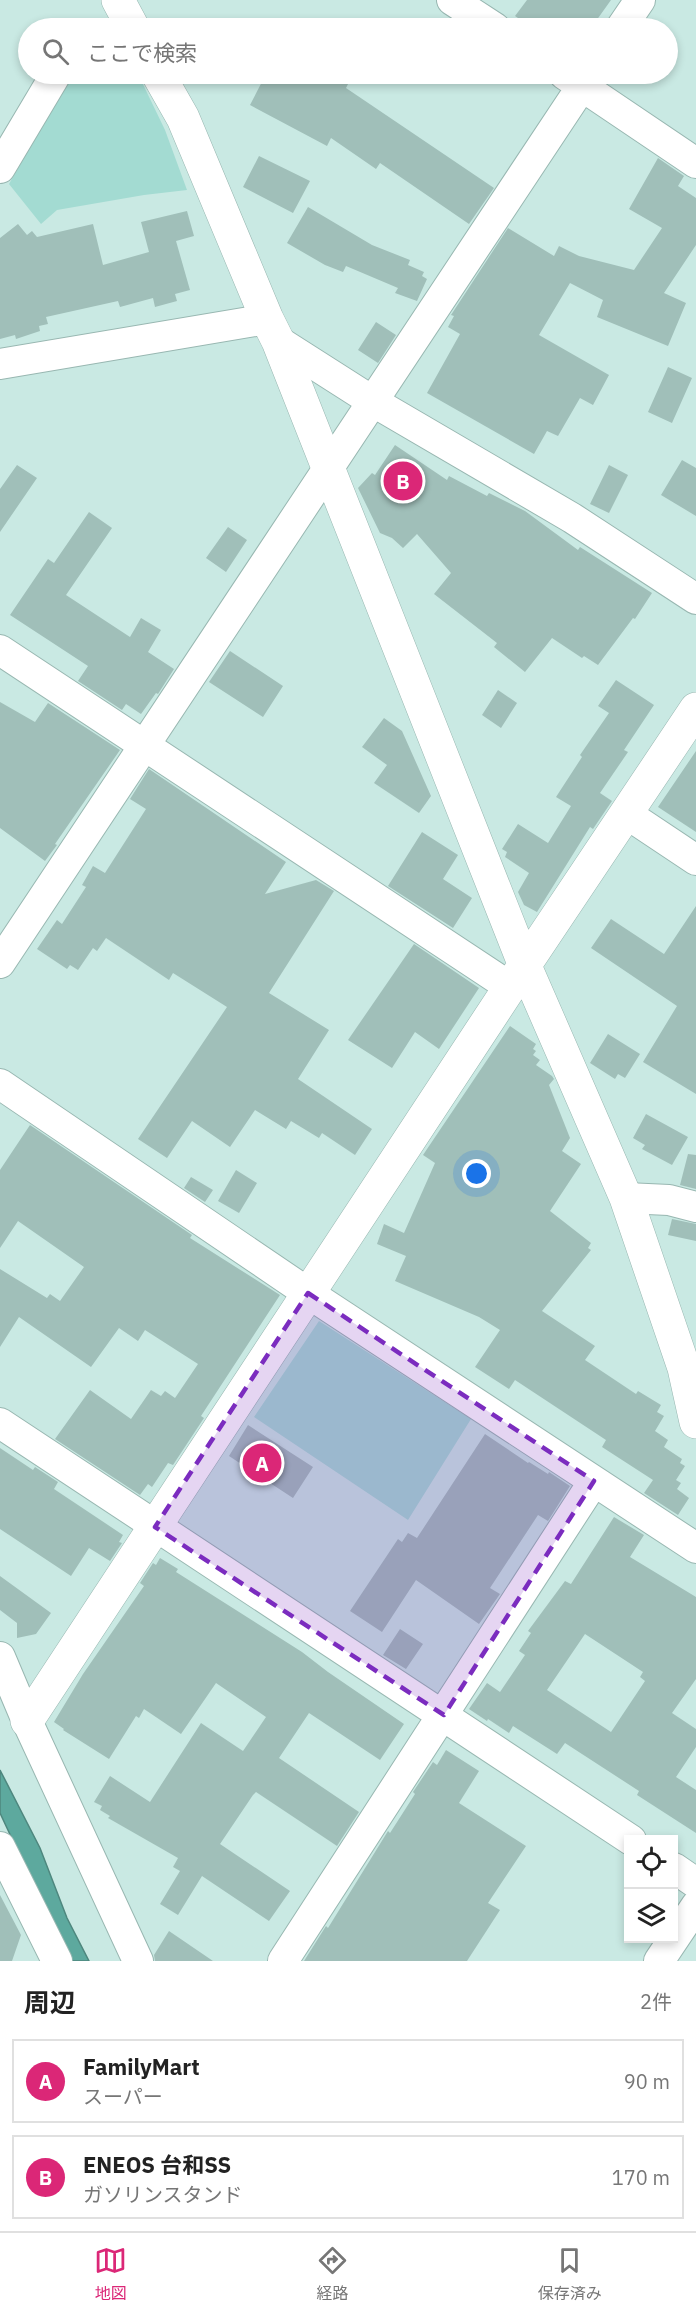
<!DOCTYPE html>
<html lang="ja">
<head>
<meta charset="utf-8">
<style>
  :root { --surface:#fff; --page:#f6f6f6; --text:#222; --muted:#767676; --line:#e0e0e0; --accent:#db2777 }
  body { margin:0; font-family:"IBM Plex Sans","Noto Sans JP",sans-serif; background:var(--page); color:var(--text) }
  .controls { position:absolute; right:18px; bottom:18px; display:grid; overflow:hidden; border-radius:0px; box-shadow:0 3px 9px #0003 }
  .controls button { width:54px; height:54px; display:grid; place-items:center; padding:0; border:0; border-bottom:2px solid var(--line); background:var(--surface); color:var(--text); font:30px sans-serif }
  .you { position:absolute; left:477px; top:1174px; width:21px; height:21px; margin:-15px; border:4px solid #fff; border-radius:50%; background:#1a73e8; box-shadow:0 0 0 9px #1a73e833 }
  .badge { display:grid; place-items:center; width:39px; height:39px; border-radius:50%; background:var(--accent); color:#fff; font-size:20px; font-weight:700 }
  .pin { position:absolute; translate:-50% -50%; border:3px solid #fff; box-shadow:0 2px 6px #0006 }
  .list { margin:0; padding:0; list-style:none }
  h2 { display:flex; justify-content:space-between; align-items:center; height:78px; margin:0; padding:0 24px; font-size:26px }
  h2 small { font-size:20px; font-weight:400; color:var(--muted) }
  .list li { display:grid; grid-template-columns:39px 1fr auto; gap:18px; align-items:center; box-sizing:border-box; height:84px; margin:0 12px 12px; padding:0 12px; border:2px solid var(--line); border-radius:0px }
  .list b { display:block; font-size:22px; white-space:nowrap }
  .list p { margin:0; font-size:20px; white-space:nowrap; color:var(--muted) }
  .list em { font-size:20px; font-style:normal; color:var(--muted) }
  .icon { flex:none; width:33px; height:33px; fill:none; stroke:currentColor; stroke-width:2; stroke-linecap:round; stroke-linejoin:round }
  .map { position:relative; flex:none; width:696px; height:1961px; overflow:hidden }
  .search { position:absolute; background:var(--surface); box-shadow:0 3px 9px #0003; left:18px; right:18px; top:18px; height:66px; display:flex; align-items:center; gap:15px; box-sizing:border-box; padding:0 21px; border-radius:33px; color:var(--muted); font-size:22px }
  .sheet { height:270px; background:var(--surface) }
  nav { display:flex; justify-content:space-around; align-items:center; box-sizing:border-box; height:84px; border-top:2px solid var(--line); background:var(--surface); font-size:16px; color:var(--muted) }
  nav a { display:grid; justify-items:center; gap:3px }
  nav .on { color:var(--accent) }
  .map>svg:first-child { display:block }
  .green { fill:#a3dbd2 }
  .water { fill:#5da99e; stroke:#4e877e; stroke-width:1.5 }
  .building { fill:#a0bfb9; fill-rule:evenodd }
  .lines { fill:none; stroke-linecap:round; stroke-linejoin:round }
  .street-casing { stroke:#98b7b1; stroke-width:32 }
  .secondary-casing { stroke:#98b7b1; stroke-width:34 }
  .street { stroke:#fff; stroke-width:30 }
  .secondary { stroke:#fff; stroke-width:33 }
  .marked { fill:#7b2cbf; fill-opacity:0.2; stroke:#7b2cbf; stroke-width:4.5; stroke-dasharray:12 8; stroke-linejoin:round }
</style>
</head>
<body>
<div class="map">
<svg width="696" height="1961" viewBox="0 0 696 1961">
  <rect width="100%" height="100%" fill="#c9e9e3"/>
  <!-- green -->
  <path class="green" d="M 72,74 L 138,74 L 165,130 L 187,190 L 144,195 L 57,210 L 41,224 L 9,184 Z
    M 319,1321 L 471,1419 L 408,1520 L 254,1417 Z"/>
  <!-- water -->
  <path class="water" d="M 0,1770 L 40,1848 L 67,1918 L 89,1961 L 69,1961 L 0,1813 Z"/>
  <!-- building -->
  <path class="building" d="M 527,0 L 611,0 L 591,28 L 533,28 L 515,16 Z
    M 266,74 L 353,74 L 346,88 L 494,188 L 469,224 L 380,163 L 376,169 L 331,138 L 327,146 L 250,105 Z
    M 259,156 L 310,181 L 293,213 L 243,187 Z
    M 658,158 L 684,176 L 678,186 L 696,198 L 696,245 L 664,293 L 686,303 L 668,346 L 597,317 L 603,300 L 570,283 L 539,335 L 609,375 L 593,405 L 580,398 L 558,436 L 547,431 L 534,454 L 427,393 L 460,334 L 448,327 L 454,316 L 451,315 L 508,228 L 554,256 L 559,246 L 579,256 L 634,270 L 662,228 L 629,209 Z
    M 308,207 L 372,245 L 410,260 L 408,265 L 424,272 L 422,276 L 427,279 L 417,301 L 395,293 L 398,288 L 346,266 L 343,272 L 325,265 L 287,243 Z
    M 187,211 L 194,236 L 176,241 L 190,290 L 175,294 L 177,301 L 155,307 L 153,298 L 120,307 L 118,301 L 46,317 L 48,324 L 39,326 L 40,331 L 16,339 L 15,335 L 0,339 L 0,238 L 18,224 L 27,235 L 32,231 L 37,237 L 93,224 L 103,265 L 149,252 L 141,222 Z
    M 376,322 L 396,335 L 378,363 L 358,350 Z
    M 668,367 L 692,378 L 672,423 L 648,412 Z
    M 395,445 L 447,480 L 449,476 L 487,496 L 489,493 L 525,511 L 578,550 L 580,547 L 652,593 L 635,619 L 633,618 L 598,665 L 584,656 L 582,658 L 552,638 L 525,672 L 494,647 L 497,643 L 434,594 L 451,573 L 417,534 L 403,548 L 392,538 L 380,533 L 358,488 L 372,473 L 375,475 Z
    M 682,460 L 696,468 L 696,516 L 661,495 Z
    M 17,465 L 37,478 L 0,532 L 0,489 Z
    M 609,465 L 628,475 L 609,513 L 590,504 Z
    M 89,512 L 112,528 L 66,595 L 130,637 L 141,618 L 161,630 L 148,652 L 174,669 L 158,694 L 156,693 L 141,714 L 126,704 L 122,710 L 78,681 L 88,666 L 10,615 L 48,559 L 54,563 Z
    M 228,527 L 247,540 L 226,572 L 206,558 Z
    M 230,651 L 283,686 L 263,717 L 209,682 Z
    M 616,680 L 654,705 L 624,750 L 628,752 L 600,793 L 612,801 L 593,829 L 590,827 L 537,912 L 524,905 L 518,892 L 529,873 L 505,857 L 507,852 L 502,849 L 518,824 L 548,843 L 571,806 L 556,797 L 582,757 L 580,755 L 609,713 L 598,706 Z
    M 498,690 L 517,703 L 501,728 L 482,715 Z
    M 0,702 L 35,722 L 48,703 L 120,750 L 55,844 L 57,845 L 45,861 L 0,828 Z
    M 384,718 L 402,731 L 431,796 L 419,813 L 374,783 L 387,765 L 362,747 Z
    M 696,751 L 696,832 L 658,807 Z
    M 149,769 L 286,862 L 265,894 L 316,880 L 334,891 L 269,993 L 329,1030 L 298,1079 L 372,1129 L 355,1155 L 322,1133 L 319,1138 L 291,1121 L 286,1129 L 255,1110 L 230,1147 L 192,1121 L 167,1158 L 138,1139 L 227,1007 L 173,973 L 169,980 L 106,938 L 97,951 L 93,948 L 78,970 L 70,965 L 67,969 L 37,949 L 57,920 L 62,924 L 86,887 L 82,885 L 93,866 L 105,873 L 146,809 L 130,799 Z
    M 422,832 L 458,855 L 443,879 L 472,898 L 453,928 L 388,886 Z
    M 696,906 L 696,1094 L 643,1062 L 677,1006 L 591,948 L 611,919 L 664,954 Z
    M 414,944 L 479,988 L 439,1049 L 415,1032 L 392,1068 L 348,1040 Z
    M 510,1026 L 536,1044 L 533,1049 L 536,1051 L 533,1055 L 540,1060 L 536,1065 L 552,1076 L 554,1079 L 549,1085 L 570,1138 L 562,1151 L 581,1164 L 550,1211 L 591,1243 L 588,1248 L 591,1250 L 542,1311 L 595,1346 L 585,1360 L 636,1394 L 638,1391 L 661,1405 L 657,1412 L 664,1416 L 655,1431 L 668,1440 L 664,1447 L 682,1459 L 680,1463 L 685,1466 L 676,1480 L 681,1483 L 677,1489 L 689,1498 L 678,1515 L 644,1493 L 653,1480 L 602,1447 L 606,1440 L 515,1380 L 509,1389 L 475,1367 L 500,1330 L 479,1317 L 395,1281 L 406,1256 L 377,1244 L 384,1224 L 404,1233 L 435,1163 L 423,1155 Z
    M 608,1034 L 640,1054 L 625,1078 L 618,1074 L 615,1079 L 590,1063 Z
    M 646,1114 L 688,1137 L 672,1165 L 642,1149 L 645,1145 L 633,1138 Z
    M 30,1125 L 192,1235 L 190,1238 L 280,1295 L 201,1416 L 204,1418 L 173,1465 L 168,1463 L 152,1487 L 148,1484 L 140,1495 L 55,1439 L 90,1390 L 131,1419 L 151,1390 L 161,1396 L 165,1391 L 175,1398 L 198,1364 L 145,1330 L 138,1341 L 119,1328 L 91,1367 L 19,1317 L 0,1347 L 0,1269 L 47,1298 L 50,1294 L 60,1301 L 84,1267 L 18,1221 L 0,1248 L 0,1170 Z
    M 688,1154 L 696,1155 L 696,1189 L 680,1185 Z
    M 236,1170 L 257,1183 L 239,1213 L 218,1201 Z
    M 191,1177 L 213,1190 L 205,1202 L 184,1188 Z
    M 672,1219 L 696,1224 L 696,1241 L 668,1235 Z
    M 248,1425 L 313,1467 L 293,1498 L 229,1456 Z
    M 485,1434 L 528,1463 L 529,1462 L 548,1474 L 549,1472 L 570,1486 L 548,1521 L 538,1515 L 490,1588 L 500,1594 L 479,1624 L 416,1580 L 382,1632 L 350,1611 L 398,1539 L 402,1542 L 408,1533 L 417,1538 Z
    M 0,1448 L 33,1470 L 35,1467 L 58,1482 L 54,1489 L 123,1535 L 119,1542 L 122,1543 L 110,1561 L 89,1548 L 71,1576 L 0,1529 Z
    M 614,1517 L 644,1535 L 630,1557 L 696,1597 L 696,1679 L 672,1713 L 696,1729 L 696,1747 L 676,1777 L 696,1790 L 696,1833 L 637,1795 L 639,1791 L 565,1743 L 557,1754 L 513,1726 L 509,1733 L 488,1719 L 487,1721 L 469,1709 L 487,1683 L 500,1692 L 525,1655 L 519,1651 L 531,1633 L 528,1631 L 565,1581 L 571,1584 ZM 585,1634 L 643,1672 L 640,1677 L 645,1681 L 611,1732 L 547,1690 Z
    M 160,1558 L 178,1569 L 176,1572 L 302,1652 L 328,1672 L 404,1724 L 380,1760 L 309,1713 L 279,1758 L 359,1812 L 337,1846 L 256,1792 L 253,1795 L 220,1844 L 290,1891 L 269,1921 L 202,1876 L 178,1915 L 160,1904 L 180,1871 L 173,1867 L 178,1858 L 108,1818 L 110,1816 L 100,1810 L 102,1806 L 94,1802 L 110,1776 L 150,1802 L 201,1723 L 243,1751 L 266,1717 L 216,1683 L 181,1734 L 144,1709 L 139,1718 L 136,1716 L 109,1759 L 63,1730 L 64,1729 L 54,1722 L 83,1674 L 144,1586 L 140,1583 L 153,1563 L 156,1565 Z
    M 0,1576 L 51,1613 L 36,1634 L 17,1638 L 17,1623 L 0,1610 Z
    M 400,1629 L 423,1644 L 406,1669 L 383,1655 Z
    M 446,1750 L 479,1771 L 459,1803 L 526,1846 L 488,1903 L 500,1910 L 467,1961 L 304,1961 L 326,1926 L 328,1928 L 388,1831 L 390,1833 L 415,1794 L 413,1792 L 433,1762 L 437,1765 Z
    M 0,1895 L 21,1935 L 12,1961 L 0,1961 Z
    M 169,1931 L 213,1961 L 155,1961 L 154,1955 Z"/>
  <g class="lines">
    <defs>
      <path id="street" d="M 452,0 L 495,28
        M 621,28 L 640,0
        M 564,74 L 696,163
        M 0,168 L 56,74
        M 278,341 L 372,401 L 572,518 L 696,599
        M 0,364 L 267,319
        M 0,650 L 510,987
        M 627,814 L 696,860
        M 0,963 L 590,74
        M 0,1084 L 308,1293 L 696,1548
        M 626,1198 L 669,1200 L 696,1207
        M 0,1423 L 631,1840
        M 0,1657 L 27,1721 L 138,1961
        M 0,1847 L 57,1961
        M 674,1868 L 696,1883
        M 283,1961 L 594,1481
        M 659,1961 L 696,1906"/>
      <path id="secondary" d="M 118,0 L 133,28
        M 158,74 L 183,118 L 267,319 L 278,341 L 525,966 L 626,1198 L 684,1368 L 696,1422
        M 27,1721 L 510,987 L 696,709"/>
    </defs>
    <!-- street casing -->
    <use href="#street" class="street-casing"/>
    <!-- secondary casing -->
    <use href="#secondary" class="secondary-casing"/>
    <!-- street -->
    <use href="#street" class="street"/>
    <!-- secondary -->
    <use href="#secondary" class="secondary"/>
  </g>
  <!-- marked area -->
  <path class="marked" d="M 308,1293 L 594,1481 L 444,1715 L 155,1527 Z"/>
</svg>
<div class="controls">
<button><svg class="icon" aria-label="locate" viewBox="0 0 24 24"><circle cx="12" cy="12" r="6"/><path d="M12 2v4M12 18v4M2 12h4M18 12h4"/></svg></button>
<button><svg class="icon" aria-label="layers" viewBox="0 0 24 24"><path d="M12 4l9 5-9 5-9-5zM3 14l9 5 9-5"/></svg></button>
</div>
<div class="you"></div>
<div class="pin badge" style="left:262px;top:1463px">A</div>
<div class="pin badge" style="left:403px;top:481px">B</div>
<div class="search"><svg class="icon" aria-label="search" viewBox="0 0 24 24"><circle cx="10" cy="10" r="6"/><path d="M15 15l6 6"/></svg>ここで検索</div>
</div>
<section class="sheet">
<h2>周辺<small>2件</small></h2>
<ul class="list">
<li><span class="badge">A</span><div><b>FamilyMart</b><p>スーパー</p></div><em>90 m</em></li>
<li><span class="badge">B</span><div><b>ENEOS 台和SS</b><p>ガソリンスタンド</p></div><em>170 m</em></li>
</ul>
</section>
<nav>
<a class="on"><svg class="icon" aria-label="map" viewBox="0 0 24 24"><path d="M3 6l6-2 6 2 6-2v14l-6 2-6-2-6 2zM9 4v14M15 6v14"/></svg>地図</a>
<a><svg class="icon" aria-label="directions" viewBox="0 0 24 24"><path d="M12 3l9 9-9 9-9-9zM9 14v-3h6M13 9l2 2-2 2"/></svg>経路</a>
<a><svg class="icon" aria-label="saved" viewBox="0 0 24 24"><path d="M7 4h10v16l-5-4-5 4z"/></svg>保存済み</a>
</nav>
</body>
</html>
